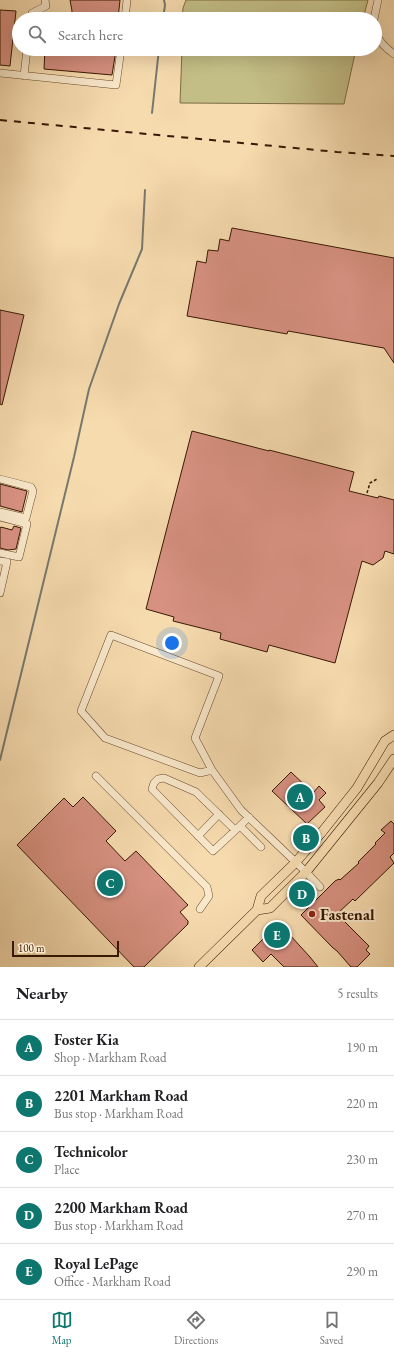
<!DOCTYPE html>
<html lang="en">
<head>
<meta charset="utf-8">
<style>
  :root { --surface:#fff; --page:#f6f6f6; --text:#202124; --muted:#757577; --line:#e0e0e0; --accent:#0f766e }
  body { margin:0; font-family:"EB Garamond",serif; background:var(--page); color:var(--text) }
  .scale { position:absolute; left:12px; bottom:10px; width:107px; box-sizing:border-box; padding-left:4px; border:2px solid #381902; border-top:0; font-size:11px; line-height:14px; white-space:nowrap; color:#381902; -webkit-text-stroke:3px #f9e8cb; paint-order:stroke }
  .you { position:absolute; left:172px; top:643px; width:14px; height:14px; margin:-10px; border:3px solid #fff; border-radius:50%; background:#1a73e8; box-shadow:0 0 0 6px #1a73e833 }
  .badge { display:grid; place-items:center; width:26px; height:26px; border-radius:50%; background:var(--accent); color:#fff; font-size:13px; font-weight:700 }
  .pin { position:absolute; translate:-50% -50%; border:2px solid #fff; box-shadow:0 1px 4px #0006 }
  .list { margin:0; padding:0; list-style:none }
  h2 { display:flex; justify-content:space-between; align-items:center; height:52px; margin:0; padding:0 16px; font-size:17px }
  h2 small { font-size:13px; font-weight:400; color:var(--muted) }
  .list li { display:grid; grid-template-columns:26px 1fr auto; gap:12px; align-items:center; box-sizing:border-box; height:56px; padding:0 16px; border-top:1px solid var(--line) }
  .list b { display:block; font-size:15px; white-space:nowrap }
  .list p { margin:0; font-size:13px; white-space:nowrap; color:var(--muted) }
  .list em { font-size:13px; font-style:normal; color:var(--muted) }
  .icon { flex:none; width:22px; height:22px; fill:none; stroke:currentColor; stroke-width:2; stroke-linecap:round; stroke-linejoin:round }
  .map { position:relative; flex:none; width:394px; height:967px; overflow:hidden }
  .search { position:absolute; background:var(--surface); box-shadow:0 4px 16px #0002; left:12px; right:12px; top:12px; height:44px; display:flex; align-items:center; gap:10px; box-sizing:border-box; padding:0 14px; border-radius:22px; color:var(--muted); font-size:15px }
  .sheet { height:332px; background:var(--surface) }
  nav { display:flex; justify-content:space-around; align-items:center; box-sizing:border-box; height:56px; border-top:1px solid var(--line); background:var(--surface); font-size:11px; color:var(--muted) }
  nav a { display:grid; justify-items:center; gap:2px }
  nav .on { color:var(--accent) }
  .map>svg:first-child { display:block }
  .green { fill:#c3be86; stroke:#7e6c44 }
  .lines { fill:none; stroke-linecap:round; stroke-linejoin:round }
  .stream { stroke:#78786f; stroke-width:2 }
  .building { fill:#d79181; stroke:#381902 }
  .minor-casing { stroke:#684a2d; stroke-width:8 }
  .major-casing { stroke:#381902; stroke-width:10 }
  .path { stroke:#381902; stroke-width:1.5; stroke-dasharray:3 2; stroke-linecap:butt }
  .minor { stroke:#f9e8cb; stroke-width:7 }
  .major { stroke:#f6dbaf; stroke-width:9 }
  .rail { stroke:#381902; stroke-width:2; stroke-dasharray:7 7; stroke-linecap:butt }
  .poi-dot { fill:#8f2418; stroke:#f9e8cb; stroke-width:1.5 }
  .labels { text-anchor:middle; stroke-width:4; stroke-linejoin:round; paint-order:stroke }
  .poi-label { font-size:16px; font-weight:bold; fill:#381902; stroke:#f9e8cb; text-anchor:start }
</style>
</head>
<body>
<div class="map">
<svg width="394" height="967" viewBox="0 0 394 967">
  <rect width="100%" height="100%" fill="#f6dbaf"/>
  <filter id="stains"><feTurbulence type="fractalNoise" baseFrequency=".005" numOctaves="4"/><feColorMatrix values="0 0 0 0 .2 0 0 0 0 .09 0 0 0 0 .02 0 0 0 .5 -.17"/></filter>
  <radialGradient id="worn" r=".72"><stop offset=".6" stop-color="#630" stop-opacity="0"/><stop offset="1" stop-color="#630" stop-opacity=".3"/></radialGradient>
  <!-- green -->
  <path class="green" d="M 186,0 L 368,0 L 363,19 L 182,19 L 183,8 Z
    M 182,49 L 356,49 L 344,104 L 180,103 Z"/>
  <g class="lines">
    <!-- stream -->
    <path class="stream" d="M 163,19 L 165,5 L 164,0
      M 152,113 L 159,49
      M 0,760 L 74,457 L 89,389 L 119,304 L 142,249 L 145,190"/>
  </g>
  <!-- building -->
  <path class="building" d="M 70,0 L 120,0 L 118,19 L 71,19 L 72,11 Z
    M 0,10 L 16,11 L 10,66 L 0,65 Z
    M 45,49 L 114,49 L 116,50 L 112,75 L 44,69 Z
    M 232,228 L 394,258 L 394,363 L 384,348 L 288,331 L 287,334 L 187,316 L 197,261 L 206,263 L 208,250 L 218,251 L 220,239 L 229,241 Z
    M 0,310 L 24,315 L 2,405 L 0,404 Z
    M 192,431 L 269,451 L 269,450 L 354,472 L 349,491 L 378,498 L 379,496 L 394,500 L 394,554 L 385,551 L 383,558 L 373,565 L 362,561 L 335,663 L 269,645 L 267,652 L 220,639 L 221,633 L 173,621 L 174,617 L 146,609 Z
    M 0,484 L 27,491 L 22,512 L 0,506 Z
    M 14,526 L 21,528 L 16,549 L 8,550 L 0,548 L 0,528 L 1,527 L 12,530 Z
    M 291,772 L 313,793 L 319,786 L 326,793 L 319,800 L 325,807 L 307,824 L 272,791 Z
    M 83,797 L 116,831 L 106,841 L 125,861 L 136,851 L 188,905 L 180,912 L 188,921 L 188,924 L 144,967 L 134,967 L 17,845 L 64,798 L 73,807 Z
    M 391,821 L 394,824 L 394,853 L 390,857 L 394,863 L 355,901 L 353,899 L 337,914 L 369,946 L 366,950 L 370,954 L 357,967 L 351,967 L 337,951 L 333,948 L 301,915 L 335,881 L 339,879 L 340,880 L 359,863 L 358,862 L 376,844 L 375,843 L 385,833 L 381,830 Z
    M 279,923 L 310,957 L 318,967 L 284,967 L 271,954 L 263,962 L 252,950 Z"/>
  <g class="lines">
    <defs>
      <path id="minor" d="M 31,19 L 32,13 L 46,6 L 45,0
        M 125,19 L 127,0
        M 374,19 L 378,0
        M 375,33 C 380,42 385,48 394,54
        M 0,73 L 116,85 L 121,49
        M 24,76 L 27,49
        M 0,479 L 31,487 L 33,491 L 26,518 L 0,512
        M 0,517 L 27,524 L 19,557 L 0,553
        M 0,561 L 7,562 L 0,593
        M 212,770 L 200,773 L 105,738 L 81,711 L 111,635 L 219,676 L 195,738 L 212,770 L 241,810 L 306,872 L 320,887
        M 96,776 L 207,887 L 209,896 L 200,909
        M 240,826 L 261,847
        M 235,830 L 196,792 L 164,778 L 158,779 L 154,783 L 152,789 L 213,851 C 225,840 237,829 249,817
        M 198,836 L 219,814"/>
      <path id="major" d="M 257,910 L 270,908 L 306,872 L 378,783 L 394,759
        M 199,967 L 257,910 L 261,896 L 295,863 L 322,832 L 357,788 L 385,741 L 394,735"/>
    </defs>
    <!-- minor casing -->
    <use href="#minor" class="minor-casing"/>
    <!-- major casing -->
    <use href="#major" class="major-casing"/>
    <!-- path -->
    <path class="path" d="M 367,493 L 370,483 L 377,479"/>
    <!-- minor -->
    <use href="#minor" class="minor"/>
    <!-- major -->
    <use href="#major" class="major"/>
    <!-- rail -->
    <path class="rail" d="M 0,120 L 337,152 L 394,156"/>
  </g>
  <!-- markers -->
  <circle class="poi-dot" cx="312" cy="914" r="4"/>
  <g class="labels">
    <!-- poi labels -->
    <g class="poi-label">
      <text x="320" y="920">Fastenal</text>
    </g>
  </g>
  <rect width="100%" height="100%" filter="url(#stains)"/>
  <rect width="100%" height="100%" fill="url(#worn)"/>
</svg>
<div class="scale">100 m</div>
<div class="you"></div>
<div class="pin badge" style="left:300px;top:797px">A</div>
<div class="pin badge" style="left:306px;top:838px">B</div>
<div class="pin badge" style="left:110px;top:883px">C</div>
<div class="pin badge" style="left:302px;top:894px">D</div>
<div class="pin badge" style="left:277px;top:935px">E</div>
<div class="search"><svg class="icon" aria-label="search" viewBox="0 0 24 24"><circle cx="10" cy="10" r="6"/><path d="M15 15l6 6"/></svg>Search here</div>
</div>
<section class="sheet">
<h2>Nearby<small>5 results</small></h2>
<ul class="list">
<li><span class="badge">A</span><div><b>Foster Kia</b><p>Shop · Markham Road</p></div><em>190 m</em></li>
<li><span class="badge">B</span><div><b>2201 Markham Road</b><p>Bus stop · Markham Road</p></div><em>220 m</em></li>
<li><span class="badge">C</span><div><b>Technicolor</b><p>Place</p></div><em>230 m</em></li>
<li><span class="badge">D</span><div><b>2200 Markham Road</b><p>Bus stop · Markham Road</p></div><em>270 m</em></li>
<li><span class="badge">E</span><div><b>Royal LePage</b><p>Office · Markham Road</p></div><em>290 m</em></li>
</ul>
</section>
<nav>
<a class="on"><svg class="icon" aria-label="map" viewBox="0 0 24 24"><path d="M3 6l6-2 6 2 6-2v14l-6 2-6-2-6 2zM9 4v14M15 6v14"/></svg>Map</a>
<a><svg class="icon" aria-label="directions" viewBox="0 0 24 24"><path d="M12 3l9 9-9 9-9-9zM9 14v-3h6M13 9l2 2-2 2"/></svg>Directions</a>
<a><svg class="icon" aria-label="saved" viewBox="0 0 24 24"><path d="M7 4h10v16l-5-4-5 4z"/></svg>Saved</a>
</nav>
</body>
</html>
